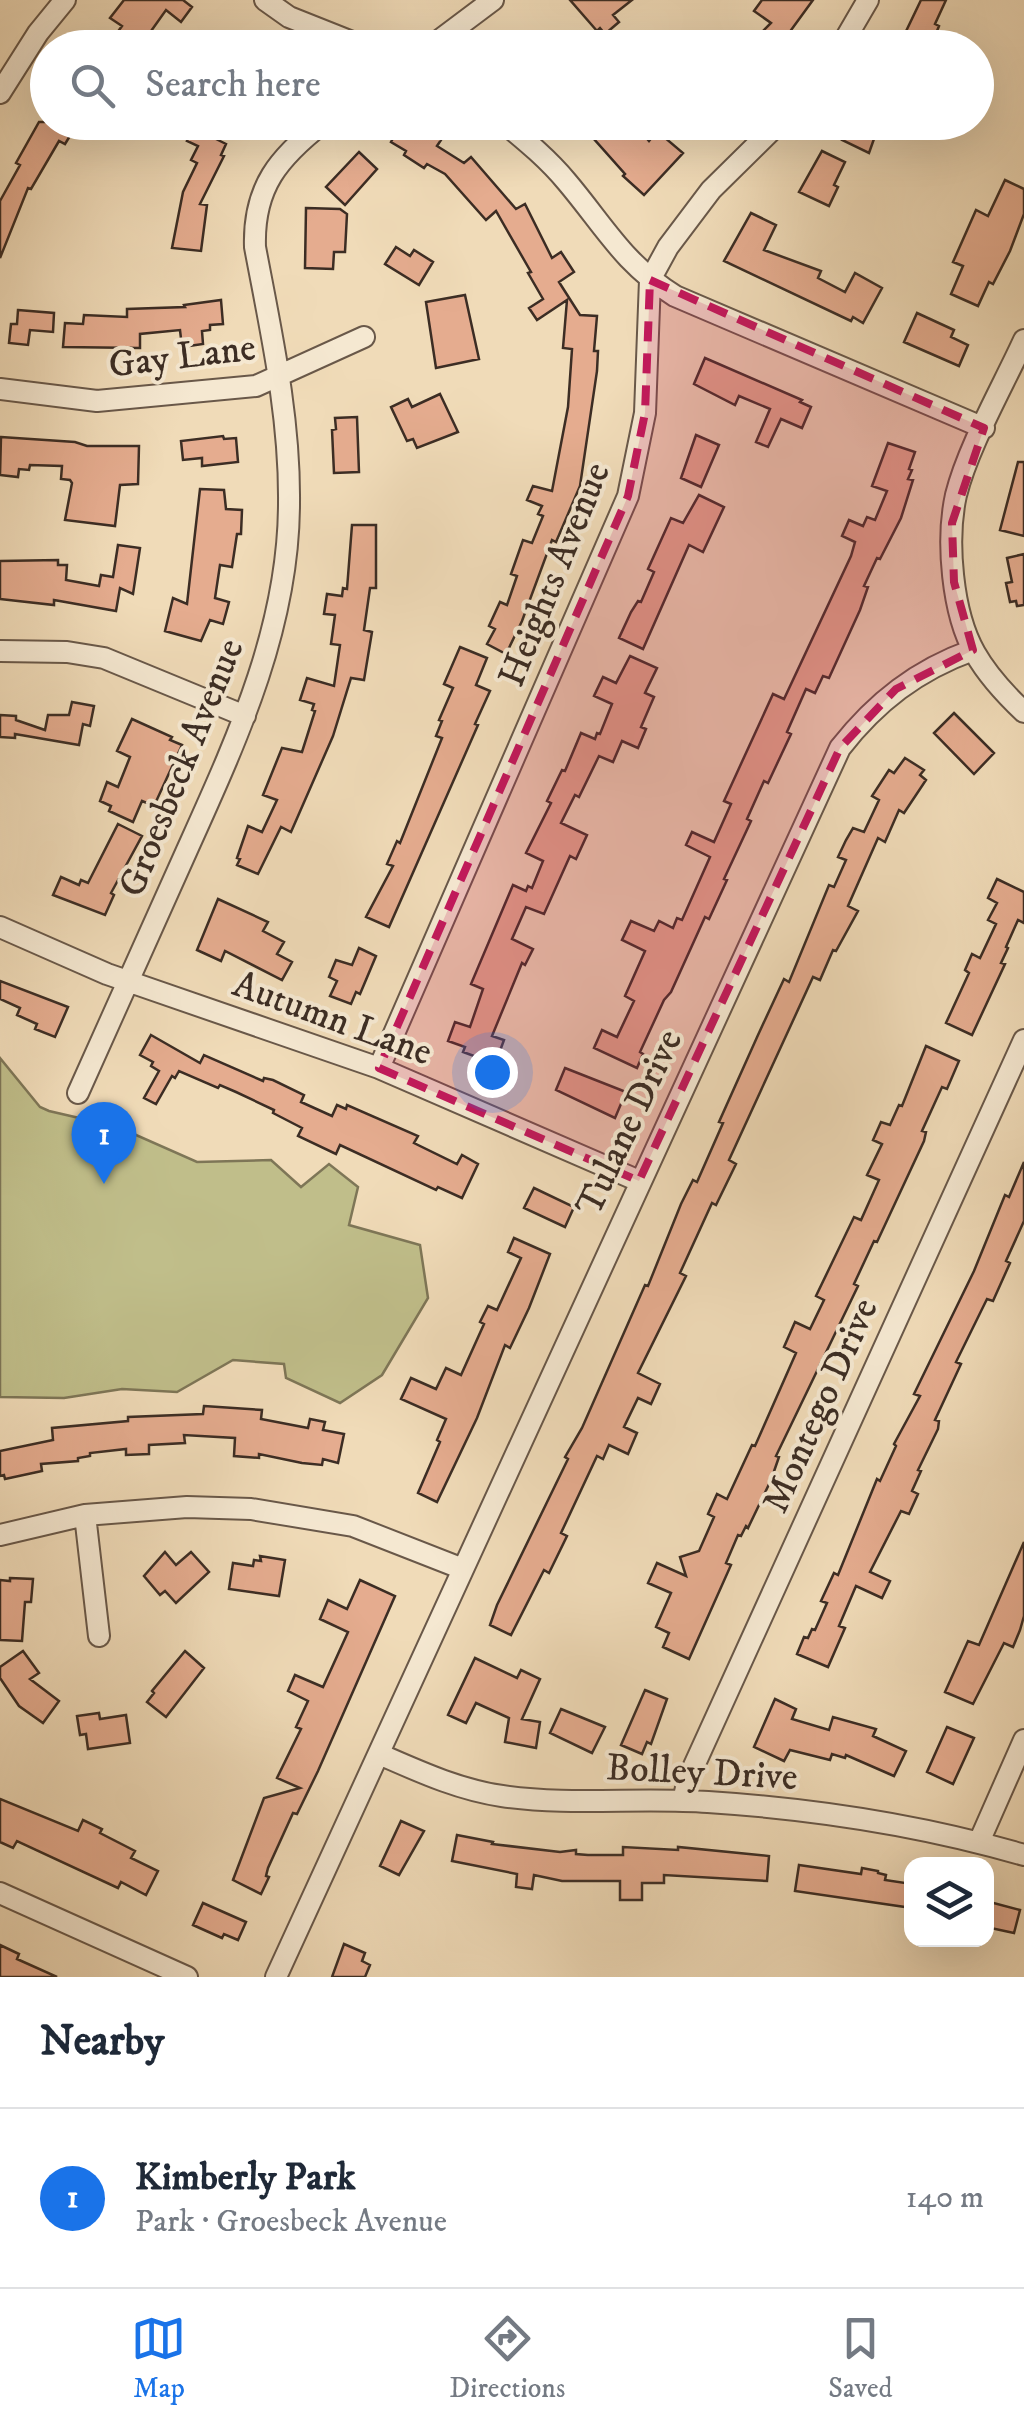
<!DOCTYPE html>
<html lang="en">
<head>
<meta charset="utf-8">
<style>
  :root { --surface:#fff; --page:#f2f2f3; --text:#1f2937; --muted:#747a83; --line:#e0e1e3; --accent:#1a73e8 }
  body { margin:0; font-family:"IM FELL DW Pica",serif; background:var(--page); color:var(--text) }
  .controls { position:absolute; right:30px; bottom:30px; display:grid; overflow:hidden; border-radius:20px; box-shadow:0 10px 40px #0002 }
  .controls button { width:90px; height:90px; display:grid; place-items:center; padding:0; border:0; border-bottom:2px solid var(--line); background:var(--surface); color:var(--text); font:50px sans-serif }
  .you { position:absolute; left:492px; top:1072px; width:35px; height:35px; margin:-25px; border:8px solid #fff; border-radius:50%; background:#1a73e8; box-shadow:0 0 0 15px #1a73e833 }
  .badge { display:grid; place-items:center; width:65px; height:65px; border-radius:50%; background:var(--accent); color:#fff; font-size:32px; font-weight:700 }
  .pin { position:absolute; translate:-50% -82px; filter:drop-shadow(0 2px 5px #0008) }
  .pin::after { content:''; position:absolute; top:52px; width:35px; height:30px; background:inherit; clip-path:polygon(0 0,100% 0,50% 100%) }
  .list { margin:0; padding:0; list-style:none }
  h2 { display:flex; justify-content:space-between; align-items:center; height:130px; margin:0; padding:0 40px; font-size:42px }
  h2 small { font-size:32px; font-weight:400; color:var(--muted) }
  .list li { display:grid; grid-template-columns:65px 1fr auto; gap:30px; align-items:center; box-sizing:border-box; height:180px; padding:0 40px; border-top:2px solid var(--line) }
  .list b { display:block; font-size:38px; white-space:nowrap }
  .list p { margin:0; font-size:32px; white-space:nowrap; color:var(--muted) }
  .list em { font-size:32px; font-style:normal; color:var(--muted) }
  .icon { flex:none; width:55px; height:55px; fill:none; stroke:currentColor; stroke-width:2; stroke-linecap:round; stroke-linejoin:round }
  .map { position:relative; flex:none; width:1024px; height:1977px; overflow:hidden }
  .search { position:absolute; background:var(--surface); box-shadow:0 10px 40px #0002; left:30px; right:30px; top:30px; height:110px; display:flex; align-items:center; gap:25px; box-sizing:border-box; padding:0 35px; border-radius:55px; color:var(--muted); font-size:38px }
  .sheet { height:310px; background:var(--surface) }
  nav { display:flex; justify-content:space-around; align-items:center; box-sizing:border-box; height:140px; border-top:2px solid var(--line); background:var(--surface); font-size:28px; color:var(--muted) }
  nav a { display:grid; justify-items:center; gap:5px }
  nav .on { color:var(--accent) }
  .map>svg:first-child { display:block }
  .green { fill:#c0be8a; stroke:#7e7657; stroke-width:2.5 }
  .building { fill:#e5ac8f; stroke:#3c2d24; stroke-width:2.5 }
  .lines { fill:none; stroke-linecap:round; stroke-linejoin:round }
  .street-casing { stroke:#695849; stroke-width:24 }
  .street { stroke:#f5e8d1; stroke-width:20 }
  .marked { fill:#c2185b; fill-opacity:0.2; stroke:#c2185b; stroke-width:8; stroke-dasharray:20 12; stroke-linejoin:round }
  .labels { text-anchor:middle; stroke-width:8; stroke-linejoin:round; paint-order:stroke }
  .street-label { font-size:38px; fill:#3c2d24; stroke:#f5e8d1 }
</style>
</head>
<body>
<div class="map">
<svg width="1024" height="1977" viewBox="0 0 1024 1977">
  <rect width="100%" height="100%" fill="#f0dbb8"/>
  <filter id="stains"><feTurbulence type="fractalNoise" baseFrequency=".002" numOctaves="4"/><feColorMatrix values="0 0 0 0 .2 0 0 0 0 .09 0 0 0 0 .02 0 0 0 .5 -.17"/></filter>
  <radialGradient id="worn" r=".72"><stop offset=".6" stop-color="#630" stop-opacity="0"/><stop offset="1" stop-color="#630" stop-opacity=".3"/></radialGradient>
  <!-- green -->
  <path class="green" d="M 0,1058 L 40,1107 L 49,1111 L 118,1127 L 197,1162 L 271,1160 L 301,1187 L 329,1164 L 358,1187 L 349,1225 L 420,1245 L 428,1298 L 382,1375 L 340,1403 L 286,1378 L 284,1364 L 233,1360 L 177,1392 L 122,1389 L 64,1398 L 0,1397 Z"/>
  <!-- building -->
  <path class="building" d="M 124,0 L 183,0 L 192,7 L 181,22 L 166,10 L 139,48 L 106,48 L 122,26 L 110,18 Z
    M 570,0 L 632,0 L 613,15 L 619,22 L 605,34 L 600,28 L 597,31 Z
    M 762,0 L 813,0 L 778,48 L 746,48 L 771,23 L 754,11 Z
    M 921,0 L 946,0 L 935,24 L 939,26 L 930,48 L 898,48 Z
    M 39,122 L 58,122 L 73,131 L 65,144 L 59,141 L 31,189 L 28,188 L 0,258 L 0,201 L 20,165 L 16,163 Z
    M 597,122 L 633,122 L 649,141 L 657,131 L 683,153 L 644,195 L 623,176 L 625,174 L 594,139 L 604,130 Z
    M 851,122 L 880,122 L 869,153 L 842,140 Z
    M 401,124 L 418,134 L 421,129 L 441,140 L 437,146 L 464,163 L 471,157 L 516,209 L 525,204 L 552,258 L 561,252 L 574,272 L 559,282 L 580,315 L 597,316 L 594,351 L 598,351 L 597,371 L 580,486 L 556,542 L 552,540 L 522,621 L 506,654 L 487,644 L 495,629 L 489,626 L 500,602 L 507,605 L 517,576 L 511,574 L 523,540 L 532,543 L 543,516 L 538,514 L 542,506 L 527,500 L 533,486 L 552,491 L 568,407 L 572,349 L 563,348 L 567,300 L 537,320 L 529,308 L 543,299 L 528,273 L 531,272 L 496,211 L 486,220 L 445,174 L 427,164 L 424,168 L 404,155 L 406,151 L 391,142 Z
    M 194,128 L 226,144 L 221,155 L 224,156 L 200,204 L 207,205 L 201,251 L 172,248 L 183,192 L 197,163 L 191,160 L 198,146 L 187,141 Z
    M 822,151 L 845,162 L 834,185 L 838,187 L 829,206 L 799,192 Z
    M 359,152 L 377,169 L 345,205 L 326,187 Z
    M 1005,180 L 1024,189 L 1024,214 L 1010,251 L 993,284 L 989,282 L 978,306 L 951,294 L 963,266 L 953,262 L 976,210 L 988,216 Z
    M 306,208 L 340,209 L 347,214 L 345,252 L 334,252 L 333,269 L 305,268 Z
    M 751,213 L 776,225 L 764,250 L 821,271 L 818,278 L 845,292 L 855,273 L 882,288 L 863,323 L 853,317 L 851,321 L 724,261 Z
    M 396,247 L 410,256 L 414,250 L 433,262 L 419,285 L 385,264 Z
    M 465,295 L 479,359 L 436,368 L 426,302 Z
    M 221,300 L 223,324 L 210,325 L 210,330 L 202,331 L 203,344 L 182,347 L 180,330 L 140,334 L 140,348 L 63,347 L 65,323 L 83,324 L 84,315 L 127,317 L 127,309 L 185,307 L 184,305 Z
    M 18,310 L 54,313 L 53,332 L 30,330 L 28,345 L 9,343 L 11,324 L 17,324 Z
    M 917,313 L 954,330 L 951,337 L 968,345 L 959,366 L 904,342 Z
    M 705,358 L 802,400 L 800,402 L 811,407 L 802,428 L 781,419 L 768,447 L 756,442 L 770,409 L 739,396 L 735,405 L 694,384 Z
    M 440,394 L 458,432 L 417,448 L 413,439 L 407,441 L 391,407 L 408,399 L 412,407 Z
    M 357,417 L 359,472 L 334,473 L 332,430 L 336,429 L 335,418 Z
    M 696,435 L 719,445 L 701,487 L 681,478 Z
    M 223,436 L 224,439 L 236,438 L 238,462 L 202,466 L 202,458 L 183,460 L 181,441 Z
    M 1,437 L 75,442 L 87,446 L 139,446 L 138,484 L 120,485 L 115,526 L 65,520 L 72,483 L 70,480 L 61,479 L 62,466 L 30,465 L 29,470 L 19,469 L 18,477 L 0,475 Z
    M 888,443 L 915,452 L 909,469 L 912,470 L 908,479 L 913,480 L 901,518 L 880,559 L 877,558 L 864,586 L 868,587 L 860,610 L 829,678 L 823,676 L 815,693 L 806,689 L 787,732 L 791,734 L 768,783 L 764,781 L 747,819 L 751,821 L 724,879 L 727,880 L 709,919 L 705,917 L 671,992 L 664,1000 L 640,1052 L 643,1054 L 637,1068 L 594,1048 L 602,1030 L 617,1037 L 634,1001 L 625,996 L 645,951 L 622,940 L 631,921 L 654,931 L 659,921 L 673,928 L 677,918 L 682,920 L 710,857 L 686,845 L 692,832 L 714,842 L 731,804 L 724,801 L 773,694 L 784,699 L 851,556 L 855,542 L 842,536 L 849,520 L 863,526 L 867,517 L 875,520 L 887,491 L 872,486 Z
    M 1018,462 L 1024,462 L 1024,536 L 1000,530 Z
    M 200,489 L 224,490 L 226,509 L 242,510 L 241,534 L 237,534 L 232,567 L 220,565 L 215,598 L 229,602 L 223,624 L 210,620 L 201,641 L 165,631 L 173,598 L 187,604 Z
    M 699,495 L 724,507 L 703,552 L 689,545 L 643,649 L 619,638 L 631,612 L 638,601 L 641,602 L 654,572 L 648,569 L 671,518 L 683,523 Z
    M 352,525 L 376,525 L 376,588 L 370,588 L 364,630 L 372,632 L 364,680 L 351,678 L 333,736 L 291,832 L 281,827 L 258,874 L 237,865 L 240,859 L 237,858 L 248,826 L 262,832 L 277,800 L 263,795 L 282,748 L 302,752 L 315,711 L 312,710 L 314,704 L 300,700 L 307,678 L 334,686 L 340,645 L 331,644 L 335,615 L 324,614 L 327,594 L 342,596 L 343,588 L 347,589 Z
    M 118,545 L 140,548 L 133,594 L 120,588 L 116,611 L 54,600 L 54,605 L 0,599 L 0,561 L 58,560 L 58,565 L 67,565 L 66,580 L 99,586 L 101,575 L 113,577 Z
    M 1024,554 L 1024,605 L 1017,606 L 1016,601 L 1010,602 L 1006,583 L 1012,582 L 1007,558 Z
    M 460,647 L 487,658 L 476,685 L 490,691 L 475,724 L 478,725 L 389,927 L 366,917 L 393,866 L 387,864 L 397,841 L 400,843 L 442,738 L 436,736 L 442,721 L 439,720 L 453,688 L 444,684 Z
    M 630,656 L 657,668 L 645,693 L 654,697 L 641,727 L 646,729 L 638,748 L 622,741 L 613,762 L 599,756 L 579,797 L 575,795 L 561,823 L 587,835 L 576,859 L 570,856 L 544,914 L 526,907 L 512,939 L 533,949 L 525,965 L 522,963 L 492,1036 L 504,1040 L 497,1059 L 486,1055 L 485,1060 L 463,1052 L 465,1047 L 448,1041 L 455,1022 L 470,1027 L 483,989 L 471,984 L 513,885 L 526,891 L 528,886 L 532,888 L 543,861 L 526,853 L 551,803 L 547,801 L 562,770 L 565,771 L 581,733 L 595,739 L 597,733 L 600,734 L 612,704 L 594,696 L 603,677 L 616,683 Z
    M 72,702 L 94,706 L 90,726 L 83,724 L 79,745 L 15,734 L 15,738 L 0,737 L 0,715 L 16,716 L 16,720 L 45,730 L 48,715 L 69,715 Z
    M 954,713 L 994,753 L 974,774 L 934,733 Z
    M 132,719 L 172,737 L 170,740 L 182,745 L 154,806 L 142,801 L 133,822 L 109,811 L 111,806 L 100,801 L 107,782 L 118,787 L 130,757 L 117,751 Z
    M 905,758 L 924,770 L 920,775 L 926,780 L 904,813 L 899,810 L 885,842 L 878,838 L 848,906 L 858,911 L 836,951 L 833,950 L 820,980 L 813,977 L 729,1160 L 736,1164 L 716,1205 L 712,1203 L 680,1273 L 686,1276 L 638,1373 L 660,1384 L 651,1404 L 638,1398 L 624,1427 L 637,1433 L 628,1454 L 609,1445 L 603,1459 L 597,1456 L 561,1533 L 567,1536 L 549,1573 L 544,1570 L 511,1635 L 490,1625 L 497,1605 L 568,1459 L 565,1457 L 582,1428 L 645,1285 L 648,1286 L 681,1204 L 693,1180 L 697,1182 L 723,1123 L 719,1122 L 758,1035 L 784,979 L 789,982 L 829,885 L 834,887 L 846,860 L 838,857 L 846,840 L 853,828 L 864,832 L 879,800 L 872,796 L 889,770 L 894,773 Z
    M 118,824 L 142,836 L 111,893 L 114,895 L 105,915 L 53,895 L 61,877 L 79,885 L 81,880 L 88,883 Z
    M 997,879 L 1024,892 L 1024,923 L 1018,920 L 1006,947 L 1008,948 L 1001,963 L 1005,964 L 972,1035 L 946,1023 L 969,973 L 965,970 L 972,954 L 980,958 L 996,924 L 988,920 L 997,903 L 988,898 Z
    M 218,899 L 268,922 L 263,931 L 284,942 L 277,954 L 292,962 L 282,980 L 225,951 L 221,961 L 197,950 Z
    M 359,948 L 376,956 L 360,994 L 356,992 L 351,1004 L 330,996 L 337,981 L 329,977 L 336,960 L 352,965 Z
    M 0,981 L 68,1007 L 55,1037 L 35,1029 L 37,1024 L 17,1015 L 20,1008 L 0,999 Z
    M 151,1035 L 200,1063 L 204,1055 L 263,1081 L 264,1078 L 273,1080 L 304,1095 L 301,1102 L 332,1116 L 337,1105 L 346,1109 L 347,1105 L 418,1136 L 414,1143 L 457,1164 L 462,1155 L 478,1164 L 462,1198 L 438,1187 L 436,1190 L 340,1145 L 336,1154 L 298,1136 L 302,1128 L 273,1113 L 274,1110 L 236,1092 L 220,1085 L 218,1088 L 179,1071 L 175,1078 L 172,1076 L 156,1104 L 144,1098 L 159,1071 L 151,1066 L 153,1062 L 140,1055 Z
    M 926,1046 L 959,1061 L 947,1089 L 942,1087 L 922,1131 L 926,1132 L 924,1141 L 877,1242 L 874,1241 L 854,1284 L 858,1286 L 776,1456 L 779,1457 L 771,1480 L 748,1528 L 746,1526 L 741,1536 L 738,1535 L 726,1563 L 731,1565 L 689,1659 L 663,1647 L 669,1633 L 656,1627 L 671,1593 L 648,1583 L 657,1563 L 686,1576 L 680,1557 L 699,1551 L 714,1517 L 708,1514 L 717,1494 L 727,1499 L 752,1445 L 755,1446 L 796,1353 L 784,1347 L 795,1322 L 810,1329 L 824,1300 L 816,1296 L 854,1217 L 861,1220 L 879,1180 L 867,1175 L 882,1144 L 873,1140 L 881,1122 L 890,1125 L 899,1105 L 902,1106 Z
    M 565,1068 L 626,1092 L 615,1118 L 556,1090 Z
    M 1024,1162 L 1024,1221 L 1006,1261 L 1010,1263 L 993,1301 L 987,1299 L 956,1362 L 961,1364 L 935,1420 L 939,1421 L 938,1429 L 918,1470 L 921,1471 L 912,1491 L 918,1494 L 909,1514 L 901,1511 L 870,1572 L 890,1581 L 882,1598 L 856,1586 L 839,1626 L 845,1628 L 828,1667 L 797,1654 L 804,1637 L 808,1638 L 812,1629 L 815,1630 L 827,1603 L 821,1601 L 834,1573 L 838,1575 L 877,1479 L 880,1481 L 896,1446 L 894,1444 L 920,1396 L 914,1394 L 974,1271 L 1005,1195 L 1009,1197 Z
    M 534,1188 L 574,1207 L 565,1227 L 524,1208 Z
    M 514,1238 L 550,1254 L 529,1308 L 510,1348 L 505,1345 L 477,1418 L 437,1502 L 418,1493 L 440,1442 L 437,1440 L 446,1419 L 401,1399 L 411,1378 L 436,1389 L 446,1368 L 461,1375 L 484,1324 L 480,1322 L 488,1306 L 497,1310 L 521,1258 L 508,1252 Z
    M 204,1406 L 262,1410 L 261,1419 L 308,1428 L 310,1419 L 325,1422 L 323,1430 L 344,1434 L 338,1463 L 323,1459 L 322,1465 L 302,1463 L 259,1454 L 259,1458 L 234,1456 L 235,1438 L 184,1435 L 185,1443 L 149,1445 L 149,1454 L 126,1455 L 126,1449 L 90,1453 L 90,1456 L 78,1458 L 78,1461 L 41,1464 L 42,1471 L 5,1479 L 4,1475 L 0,1476 L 0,1451 L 53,1440 L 52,1428 L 128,1421 L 128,1417 L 203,1414 Z
    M 1024,1542 L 1024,1616 L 1020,1630 L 1013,1647 L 1004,1643 L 973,1704 L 945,1692 L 968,1641 L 979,1645 Z
    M 165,1552 L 176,1565 L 191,1552 L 209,1572 L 176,1603 L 165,1591 L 160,1595 L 144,1576 Z
    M 260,1556 L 285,1560 L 279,1596 L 229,1589 L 233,1563 L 253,1566 L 254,1560 L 261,1561 Z
    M 10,1578 L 33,1579 L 31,1602 L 25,1602 L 22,1641 L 0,1640 L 0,1580 L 10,1581 Z
    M 360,1580 L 395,1596 L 318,1771 L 297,1814 L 293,1813 L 268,1868 L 266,1876 L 269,1877 L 261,1894 L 233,1880 L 264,1798 L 300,1788 L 277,1778 L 301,1729 L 296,1727 L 308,1701 L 288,1691 L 295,1675 L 323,1687 L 348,1632 L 320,1619 L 328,1600 L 347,1609 Z
    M 23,1651 L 39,1673 L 30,1679 L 59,1701 L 43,1723 L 19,1706 L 0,1678 L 0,1667 Z
    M 185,1651 L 204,1668 L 166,1717 L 147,1702 L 154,1693 L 152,1691 Z
    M 475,1658 L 517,1678 L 521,1670 L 540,1679 L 522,1719 L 540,1722 L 536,1748 L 505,1742 L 509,1718 L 476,1703 L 466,1723 L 448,1715 Z
    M 645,1690 L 667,1699 L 651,1744 L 647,1742 L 642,1754 L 621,1745 Z
    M 775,1699 L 796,1709 L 792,1719 L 829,1730 L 833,1717 L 876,1729 L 873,1736 L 906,1751 L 894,1776 L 846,1755 L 845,1758 L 832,1754 L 830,1760 L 790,1750 L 784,1761 L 754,1747 Z
    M 561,1709 L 605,1727 L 592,1753 L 550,1733 Z
    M 99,1713 L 100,1719 L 126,1715 L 130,1743 L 88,1749 L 86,1734 L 80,1735 L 77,1716 Z
    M 947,1727 L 974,1738 L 953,1784 L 927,1772 Z
    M 0,1799 L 78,1831 L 83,1820 L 102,1829 L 100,1833 L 135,1851 L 131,1858 L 158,1871 L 146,1895 L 121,1882 L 118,1888 L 17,1841 L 13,1848 L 0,1842 Z
    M 401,1821 L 424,1831 L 399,1875 L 380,1866 Z
    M 457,1835 L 493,1842 L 492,1844 L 560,1852 L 576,1850 L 576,1854 L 588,1855 L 623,1855 L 623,1847 L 678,1850 L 678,1847 L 769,1856 L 767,1881 L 664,1875 L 664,1883 L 642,1883 L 642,1900 L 620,1900 L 620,1881 L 562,1881 L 534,1875 L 532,1889 L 516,1887 L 517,1874 L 452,1861 Z
    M 799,1865 L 861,1874 L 862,1868 L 878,1871 L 878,1873 L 886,1875 L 885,1880 L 912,1884 L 912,1908 L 795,1891 Z
    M 986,1901 L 1020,1910 L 1014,1933 L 986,1927 Z
    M 203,1903 L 246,1922 L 238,1940 L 224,1934 L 222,1938 L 193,1925 Z
    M 344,1944 L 365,1953 L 362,1961 L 370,1965 L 365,1977 L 332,1977 Z
    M 0,1945 L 19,1954 L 17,1959 L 57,1977 L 0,1977 Z"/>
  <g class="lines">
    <defs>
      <path id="street" d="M 265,0 L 289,17 L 367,48
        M 429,48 L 493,0
        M 840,48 L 868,0
        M 0,93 L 38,33 L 65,0
        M 503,122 C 526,141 548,159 567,182 C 605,227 623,263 675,296 L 984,428
        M 1024,340 C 1003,386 968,447 956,495 C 946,540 952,613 975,653 C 988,676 1006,695 1024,712
        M 0,389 L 97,401 L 256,386 L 364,337
        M 0,651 L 67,652 L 104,658 L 245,716
        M 0,927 L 107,974 L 379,1068 L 639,1181
        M 379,1068 L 628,496 L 645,413 L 650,280 L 668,247 L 711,190 L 780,122
        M 78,1093 C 115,1012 151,931 187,850 C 237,739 289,627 289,503 C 290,416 271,332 255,247 C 253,187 279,157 324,122
        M 85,1515 L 99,1636
        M 0,1535 L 85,1515 L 187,1507 L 251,1509 L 353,1526 L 463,1569
        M 379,1754 C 418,1771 459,1790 502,1796 C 570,1806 640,1797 708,1802 C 815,1809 921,1825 1024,1855
        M 683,1801 L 688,1779 L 1024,1040
        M 979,1842 L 1024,1740
        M 0,1893 L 187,1977
        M 276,1977 L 840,748 C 876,702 917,670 973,650"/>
    </defs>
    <!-- street casing -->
    <use href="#street" class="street-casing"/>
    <!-- street -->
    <use href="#street" class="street"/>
  </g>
  <!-- marked area -->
  <path class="marked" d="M 650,280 L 984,428 L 952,523 L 954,582 L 973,650 L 896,689 L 840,748 L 639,1181 L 379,1068 L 628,496 L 645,413 Z"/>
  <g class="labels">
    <!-- street labels -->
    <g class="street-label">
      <text transform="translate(182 355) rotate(-7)" y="13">Gay Lane</text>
      <text transform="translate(553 574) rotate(-68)" y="13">Heights Avenue</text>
      <text transform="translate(180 767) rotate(-68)" y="13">Groesbeck Avenue</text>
      <text transform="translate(333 1017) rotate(20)" y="13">Autumn Lane</text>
      <text transform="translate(628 1122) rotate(-65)" y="13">Tulane Drive</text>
      <text transform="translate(819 1405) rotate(-66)" y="13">Montego Drive</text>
      <text transform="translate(702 1771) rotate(3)" y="13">Bolley Drive</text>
    </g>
  </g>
  <rect width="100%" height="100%" filter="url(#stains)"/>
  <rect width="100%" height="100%" fill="url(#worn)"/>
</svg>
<div class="controls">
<button><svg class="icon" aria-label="layers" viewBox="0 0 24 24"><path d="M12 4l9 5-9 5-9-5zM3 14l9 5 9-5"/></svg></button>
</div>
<div class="you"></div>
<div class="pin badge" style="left:104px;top:1184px">1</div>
<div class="search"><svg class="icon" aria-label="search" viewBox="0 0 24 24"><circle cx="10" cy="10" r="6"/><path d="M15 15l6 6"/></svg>Search here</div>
</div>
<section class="sheet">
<h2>Nearby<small></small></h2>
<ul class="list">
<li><span class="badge">1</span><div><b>Kimberly Park</b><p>Park · Groesbeck Avenue</p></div><em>140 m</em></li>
</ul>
</section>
<nav>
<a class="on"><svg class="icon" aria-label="map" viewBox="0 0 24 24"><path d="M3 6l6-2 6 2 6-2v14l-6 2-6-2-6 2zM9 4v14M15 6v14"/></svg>Map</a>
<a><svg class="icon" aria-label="directions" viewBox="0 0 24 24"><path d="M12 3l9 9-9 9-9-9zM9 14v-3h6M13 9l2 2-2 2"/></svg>Directions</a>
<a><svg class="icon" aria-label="saved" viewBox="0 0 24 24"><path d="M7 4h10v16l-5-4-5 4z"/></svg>Saved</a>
</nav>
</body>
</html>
